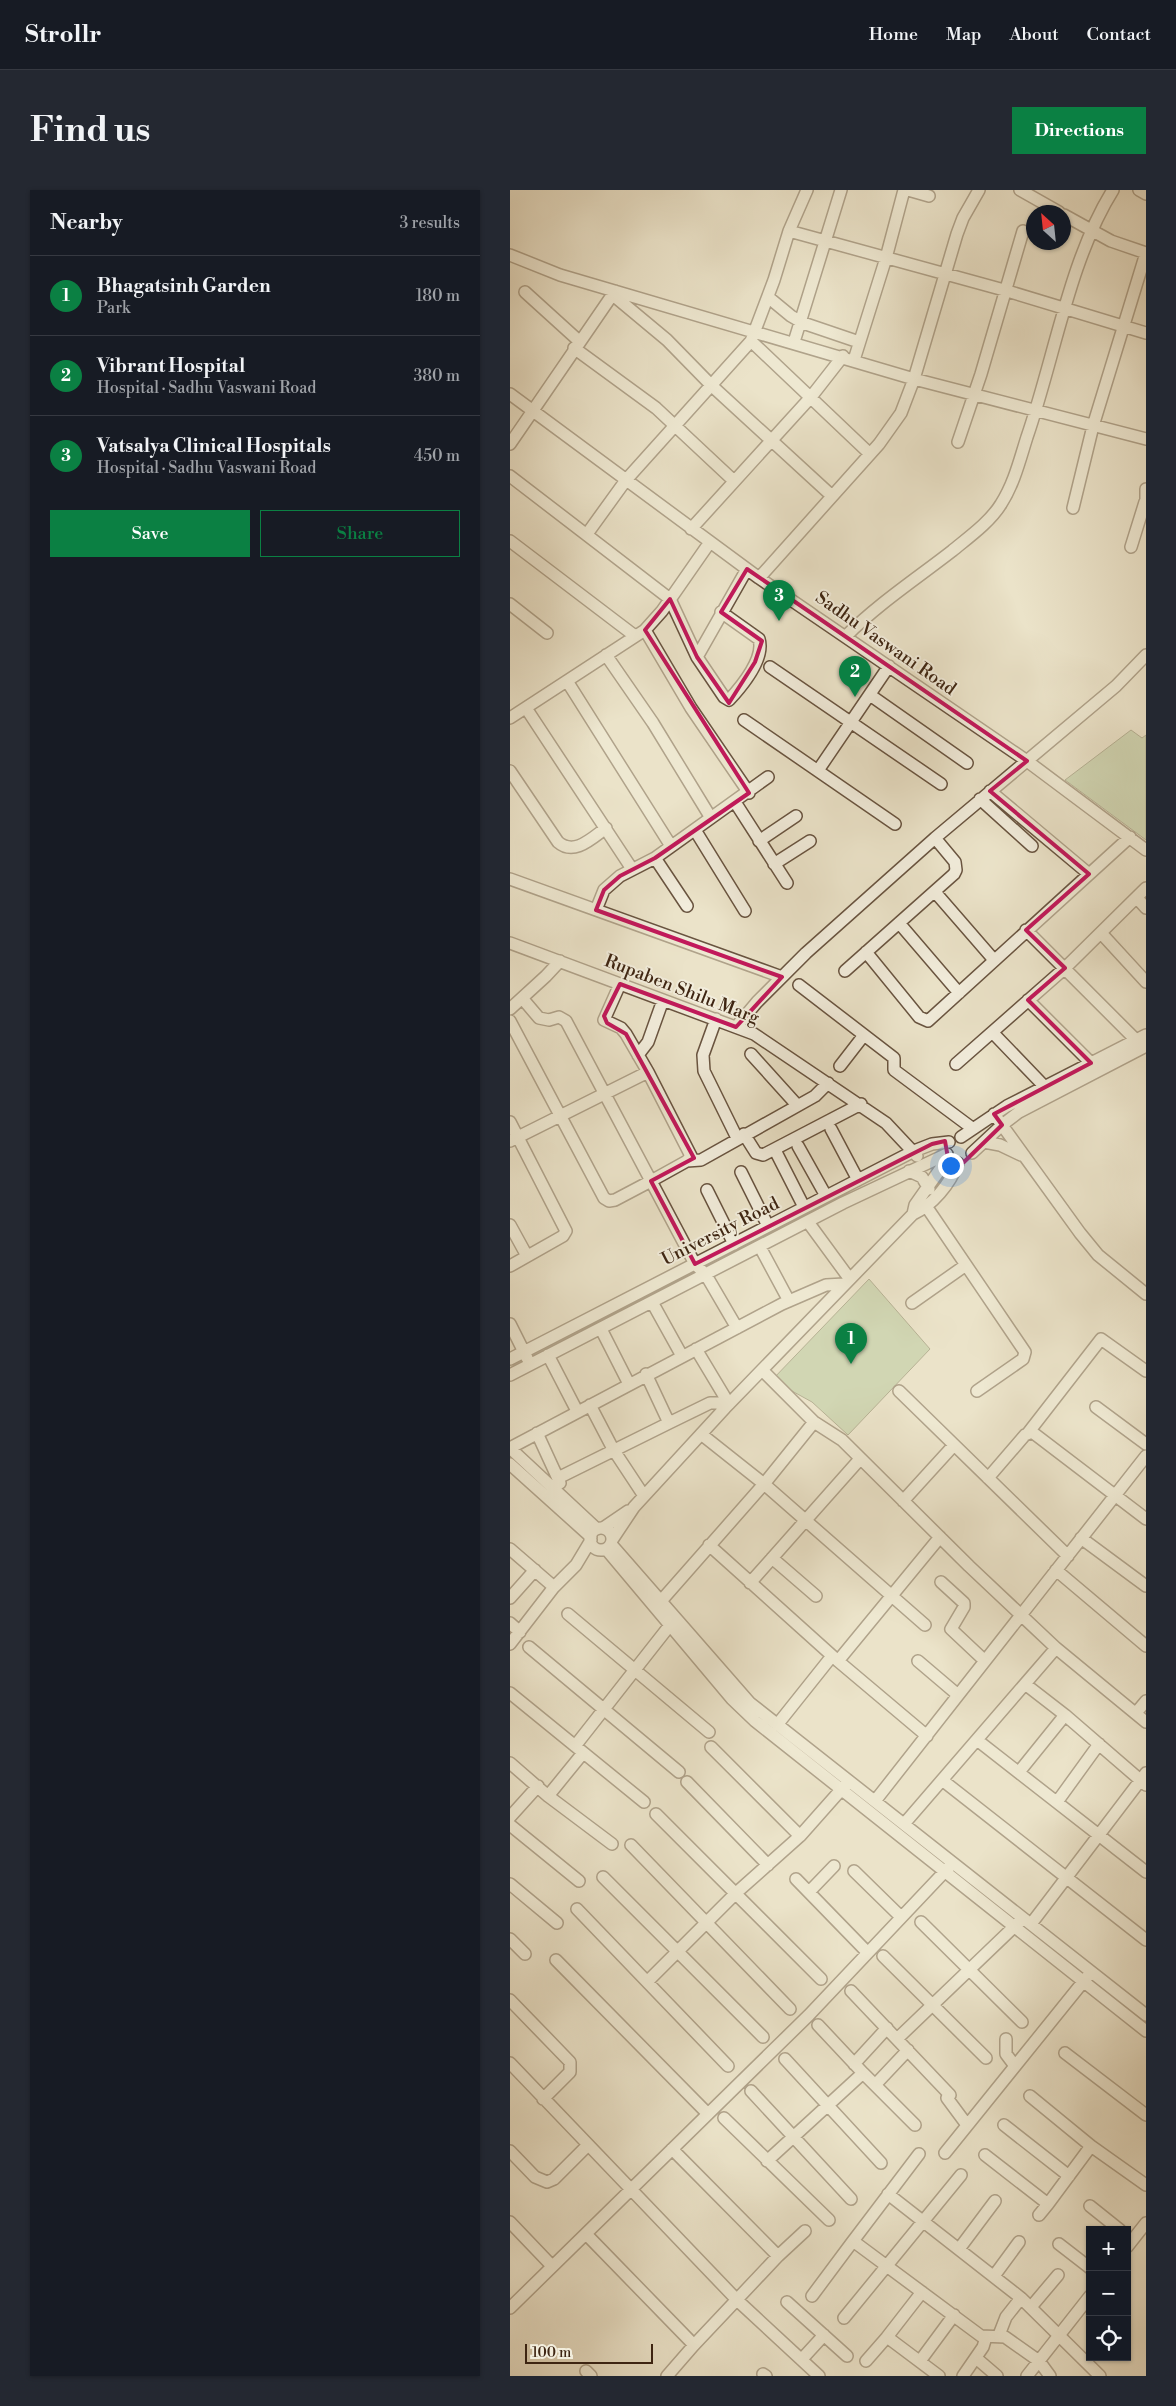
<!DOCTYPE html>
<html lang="en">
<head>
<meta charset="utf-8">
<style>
  :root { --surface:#171b24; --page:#242831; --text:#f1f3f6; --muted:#9ea1a6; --line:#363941; --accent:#0b8043 }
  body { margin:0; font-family:"Libre Bodoni",serif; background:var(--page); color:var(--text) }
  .controls { position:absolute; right:15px; bottom:15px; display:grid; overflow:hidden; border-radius:0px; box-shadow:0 1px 4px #0004 }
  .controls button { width:45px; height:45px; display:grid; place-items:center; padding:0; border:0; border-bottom:1px solid var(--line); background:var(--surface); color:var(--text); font:25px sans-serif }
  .compass { position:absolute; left:516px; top:15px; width:45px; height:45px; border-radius:50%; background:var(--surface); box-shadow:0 1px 4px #0004; rotate:333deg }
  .scale { position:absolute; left:15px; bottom:12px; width:128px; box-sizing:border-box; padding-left:5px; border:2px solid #3e2512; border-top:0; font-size:14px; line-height:18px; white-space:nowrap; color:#3e2512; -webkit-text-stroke:4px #f2eddc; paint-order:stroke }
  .you { position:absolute; left:440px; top:975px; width:18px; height:18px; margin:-12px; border:4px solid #fff; border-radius:50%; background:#1a73e8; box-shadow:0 0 0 8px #1a73e833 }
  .badge { display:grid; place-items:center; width:32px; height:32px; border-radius:50%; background:var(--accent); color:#fff; font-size:16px; font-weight:700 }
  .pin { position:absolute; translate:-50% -41px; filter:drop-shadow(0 1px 2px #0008) }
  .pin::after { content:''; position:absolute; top:26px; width:18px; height:15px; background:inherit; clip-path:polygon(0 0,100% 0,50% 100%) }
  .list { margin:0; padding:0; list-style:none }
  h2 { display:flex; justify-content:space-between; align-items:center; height:65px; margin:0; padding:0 20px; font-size:21px }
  h2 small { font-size:16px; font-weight:400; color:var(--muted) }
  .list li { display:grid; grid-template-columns:32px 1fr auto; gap:15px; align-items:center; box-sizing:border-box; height:80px; padding:0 20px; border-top:1px solid var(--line) }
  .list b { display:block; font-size:19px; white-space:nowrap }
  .list p { margin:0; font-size:16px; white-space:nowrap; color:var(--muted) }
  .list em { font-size:16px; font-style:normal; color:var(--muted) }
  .actions { display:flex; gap:10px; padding:15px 20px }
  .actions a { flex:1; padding:11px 0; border:1px solid var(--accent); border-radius:0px; text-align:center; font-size:18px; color:var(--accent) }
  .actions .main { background:var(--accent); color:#fff }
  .icon { flex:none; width:28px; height:28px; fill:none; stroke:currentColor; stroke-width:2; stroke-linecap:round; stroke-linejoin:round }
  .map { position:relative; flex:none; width:636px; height:2186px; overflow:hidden; border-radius:0px }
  header { display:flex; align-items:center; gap:30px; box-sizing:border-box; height:70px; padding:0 25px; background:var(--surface); border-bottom:1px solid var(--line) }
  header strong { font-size:24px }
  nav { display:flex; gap:28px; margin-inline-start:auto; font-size:18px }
  .intro { display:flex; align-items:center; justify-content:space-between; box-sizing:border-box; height:120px; padding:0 30px }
  h1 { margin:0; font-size:35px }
  .button { padding:12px 22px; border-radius:0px; background:var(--accent); color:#fff; font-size:18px; font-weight:700 }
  main { display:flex; gap:30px; padding:0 30px }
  aside { flex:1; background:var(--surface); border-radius:0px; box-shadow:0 1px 4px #0004 }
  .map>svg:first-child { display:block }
  .park { fill:#b2c59a; stroke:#787556 }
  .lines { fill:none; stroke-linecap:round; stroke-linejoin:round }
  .minor-casing { stroke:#695440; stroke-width:14 }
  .minor { stroke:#f2eddc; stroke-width:11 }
  .marked { fill:none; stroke:#c2185b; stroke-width:4; stroke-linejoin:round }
  .labels { text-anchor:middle; stroke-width:4; stroke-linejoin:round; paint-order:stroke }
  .street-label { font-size:18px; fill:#3e2512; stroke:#f2eddc }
</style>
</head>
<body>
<header>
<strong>Strollr</strong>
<nav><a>Home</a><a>Map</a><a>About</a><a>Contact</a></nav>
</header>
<div class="intro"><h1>Find us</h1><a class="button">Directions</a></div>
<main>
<aside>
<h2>Nearby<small>3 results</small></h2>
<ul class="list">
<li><span class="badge">1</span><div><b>Bhagatsinh Garden</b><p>Park</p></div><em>180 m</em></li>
<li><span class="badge">2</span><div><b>Vibrant Hospital</b><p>Hospital · Sadhu Vaswani Road</p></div><em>380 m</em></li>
<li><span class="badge">3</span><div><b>Vatsalya Clinical Hospitals</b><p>Hospital · Sadhu Vaswani Road</p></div><em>450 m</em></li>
</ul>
<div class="actions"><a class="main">Save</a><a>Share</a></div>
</aside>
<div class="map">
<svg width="636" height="2186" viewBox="0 0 636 2186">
  <rect width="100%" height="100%" fill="#ebe3c9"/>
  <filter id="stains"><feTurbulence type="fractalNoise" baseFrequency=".004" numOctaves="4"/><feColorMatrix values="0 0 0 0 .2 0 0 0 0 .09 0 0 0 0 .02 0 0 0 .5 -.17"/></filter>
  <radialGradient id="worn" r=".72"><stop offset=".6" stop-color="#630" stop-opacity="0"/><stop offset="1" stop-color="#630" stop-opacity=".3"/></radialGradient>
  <!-- park -->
  <path class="park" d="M 621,540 L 632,548 L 636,545 L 636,650 L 555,590 Z
    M 359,1089 L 420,1159 L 338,1245 L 302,1212 L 262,1190 Z"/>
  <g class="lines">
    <defs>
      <path id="minor" d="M 398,0 L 419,6
        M 510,0 L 549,22
        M 629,0 L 636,4
        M 554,25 L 601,51 L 636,63
        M 279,41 L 494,100 L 636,143
        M 0,65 L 50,85 L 404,189 L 636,249
        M 15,102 L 69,151
        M 103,105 L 157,150 L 202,196 L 322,306
        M 258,107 L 281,126 L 293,133 L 349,152
        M 241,151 L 360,264
        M 284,152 L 331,0
        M 64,158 L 146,218 L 224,291
        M 344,170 L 376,68 L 394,0
        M 0,204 L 249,388 L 517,571 L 636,660
        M 448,252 L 471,184 L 513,41
        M 0,254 L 105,101
        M 0,286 L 160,409 L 187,467 L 214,507 L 219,510 C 232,496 255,468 249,449 L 211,422
        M 636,299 L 636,313
        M 563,318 L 583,236 L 636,63
        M 181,339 L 301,207 L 333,166
        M 77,344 L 116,290 L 241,151 L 264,90 L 279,41 L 297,0
        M 0,351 L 125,446
        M 621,357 L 635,312
        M 249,388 L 369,254 L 391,223 L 404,189 L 447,44 L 453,28 L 469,0
        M 0,414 L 37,443
        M 135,440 L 181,518 L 239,603
        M 336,446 C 368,414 406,389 442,361 C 459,347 480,332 491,314 C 504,294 510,269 517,247 C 544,169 560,68 603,0
        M 96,465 L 143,533 L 201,628
        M 187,467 L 237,379
        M 260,477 L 431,594
        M 57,491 L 161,656
        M 360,505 L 457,573
        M 16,518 L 122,679
        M 0,528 L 135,440 L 152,421 L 200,352
        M 234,530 L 385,634
        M 309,579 L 379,476
        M 0,581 L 48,652 C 64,666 81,649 96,638
        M 480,601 L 579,684
        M 470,609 L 522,656
        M 225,612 L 277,693
        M 185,640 L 235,721
        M 249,651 L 286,626
        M 145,668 L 177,716
        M 264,674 L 300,651
        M 0,689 L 272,787
        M 425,702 L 484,770
        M 627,708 L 636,718
        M 86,720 L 94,700 L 110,686 L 145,668 L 258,587
        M 389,733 L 449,803
        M 516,740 L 626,850
        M 591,743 L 636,792
        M 0,753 L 244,844 L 376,933 L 407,966
        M 356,762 L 409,827 L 418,831 L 620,647
        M 335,781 L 444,684 L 446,680 L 445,672 L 425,648
        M 110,794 L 94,830 L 111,838 L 116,844 L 138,882
        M 289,795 L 384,868 L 384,880 L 462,938
        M 518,810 L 581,873
        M 0,819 L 36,786 L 50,771
        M 206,829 L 193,865 L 194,881 L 227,948
        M 0,831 L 94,1008 L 99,1011 L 105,1010 L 141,991 L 56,831 L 49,827 L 39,830 L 29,828 L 12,808
        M 226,837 L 247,812 L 296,763 L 425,648 L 606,496 L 636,465
        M 483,843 L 534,896
        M 241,864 L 287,915
        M 128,865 L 138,852 L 153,810
        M 446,874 L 555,778 L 636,698
        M 330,876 L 354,845
        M 484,924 L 570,1043 L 588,1065 L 636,1104
        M 0,932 L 56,1041 L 53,1046 L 0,1076
        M 321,939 L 348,990
        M 234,944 L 246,963 L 253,965 L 351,914
        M 451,947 L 497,916 L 636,845
        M 0,951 L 138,882 L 181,966 L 177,971 L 141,991 L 185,1074 L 196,1085 L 227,1138
        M 474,952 L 490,955 L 511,965
        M 288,956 L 316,1006
        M 462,963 L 492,935 L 509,922 L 636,856
        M 267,964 L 294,1017
        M 177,971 L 191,970 L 305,906 L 318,893
        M 399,981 L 412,987 L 419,999
        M 231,982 L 258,1036
        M 197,1000 L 224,1054
        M 416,1016 L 515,1162 L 513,1169 L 467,1201
        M 403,1024 L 405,1015 L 438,968
        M 298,1032 L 339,1088
        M 0,1035 L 17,1066
        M 250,1057 L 279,1111
        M 142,1112 L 172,1166
        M 402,1113 L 456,1075
        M 0,1134 L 17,1168
        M 91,1139 L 119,1194
        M 186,1159 L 219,1214
        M 38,1165 L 67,1221
        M 0,1169 L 404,961 L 422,954 L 439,952
        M 252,1180 L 304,1232
        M 0,1185 L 333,1013 L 437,964
        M 389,1201 L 558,1366
        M 80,1215 L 103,1259 L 134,1306
        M 586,1217 L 636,1254
        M 159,1233 L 200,1213 L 208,1213 L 215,1218
        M 27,1243 L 50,1293
        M 518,1243 L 591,1149 L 636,1181
        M 191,1244 L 254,1294 L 415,1435
        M 0,1258 L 272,1114 L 316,1095 L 334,1094
        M 0,1258 L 87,1339
        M 0,1274 L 81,1347
        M 48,1288 L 159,1233 L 136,1184
        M 478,1288 L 515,1245 L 522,1242 L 636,1329
        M 393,1311 L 444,1255
        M 93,1338 L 118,1321
        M80 1349a11 11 0 1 1 22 0a11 11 0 1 1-22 0Z
        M 571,1348 L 636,1396
        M 102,1350 L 124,1317 L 215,1218 L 403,1024 C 423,1015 440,994 448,973
        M 101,1354 L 240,1513 L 636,1825
        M 199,1355 L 328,1471 L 417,1546
        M 0,1359 L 44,1397
        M 96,1359 L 222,1509 L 245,1531 L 636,1841
        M 262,1368 L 306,1406
        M 546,1380 L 636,1456
        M 431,1392 L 454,1413 L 454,1417 L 441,1439 L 475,1471
        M 240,1393 L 350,1269
        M 0,1408 L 25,1380
        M 151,1411 L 254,1294 L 304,1232 L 332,1250 L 459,1376 L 546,1458 L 636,1532
        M 58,1424 L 199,1542
        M 0,1433 L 10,1442
        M 0,1454 L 44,1397 L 66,1375 L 81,1350
        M 19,1457 L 169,1582
        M 328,1471 L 430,1347
        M 408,1471 L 448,1505
        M 515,1494 L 555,1525 L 636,1595
        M 0,1503 L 134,1612
        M 626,1523 L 636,1511
        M 267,1535 L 322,1466
        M 467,1550 L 636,1682
        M 65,1556 L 164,1430
        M 201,1557 L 290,1646
        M 0,1573 L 38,1606 L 102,1654
        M 509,1582 L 555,1525
        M 432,1590 L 636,1750
        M 177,1592 L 258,1675
        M 38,1606 L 73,1563
        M 365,1611 L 636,1266
        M 547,1612 L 589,1554
        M 146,1624 L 311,1789
        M 0,1627 L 28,1596
        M 394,1634 L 546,1458
        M 0,1635 L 69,1691
        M 121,1655 L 280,1819
        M 344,1681 L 391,1727
        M 93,1687 L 253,1847
        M 286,1689 L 357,1762
        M 0,1694 L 47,1733
        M 299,1702 L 324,1676
        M 67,1719 L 218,1876
        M 411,1732 L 512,1832
        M 521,1734 L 636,1583
        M 0,1749 L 15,1764
        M 373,1766 L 476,1868
        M 46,1770 L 198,1924
        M 138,1791 L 226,1703 L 290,1646 L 337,1593
        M 341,1801 L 440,1905
        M 0,1810 L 60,1872 L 60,1882 L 33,1909
        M 388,1848 L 509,1732
        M 496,1849 L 496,1864 L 505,1876
        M 555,1863 L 636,1925
        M 275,1869 L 371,1973
        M 0,1873 L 227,2110 L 309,2186
        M 344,1874 L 377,1838
        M 353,1883 L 405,1935
        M 365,1895 L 398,1860
        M 241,1901 L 341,2009
        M 520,1906 L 581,1956
        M 437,1908 L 457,1935
        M 214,1928 L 319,2030
        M 494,1935 L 559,1986
        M 0,1961 L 25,1987 L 37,1992 L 44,1989 L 77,1956
        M 435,1963 L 577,1787
        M 409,1964 L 343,2051 L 471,2146 L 495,2147 L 529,2171 L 540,2186
        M 475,1965 L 538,2014 L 581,1956 L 636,1995
        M 257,1971 L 353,1883 L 308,1835
        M 378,2004 L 511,2108 L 590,2186
        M 580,2016 L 610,2040
        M 529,2025 L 538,2014
        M 0,2032 L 42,2076
        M 76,2044 L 184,2155 L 268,2066 L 162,1959
        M 549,2054 L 580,2078
        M 617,2057 L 636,2033
        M 449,2059 L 485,2011
        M 268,2066 L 295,2041
        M 484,2086 L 509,2052
        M 412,2102 L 377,2147 L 429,2186
        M 302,2106 L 343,2051
        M 277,2112 L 337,2166
        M 521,2117 L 548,2085
        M 0,2118 L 299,1825 L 440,1676
        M 334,2128 L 451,1985
        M 489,2145 L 496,2127 L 511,2108
        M 466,2168 L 487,2186
        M 292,2169 L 314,2145
        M 356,2171 L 377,2147
        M 410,2171 L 444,2125
        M 76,2181 L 81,2186
        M 253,2184 L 256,2186
        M 157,2186 L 184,2155
        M 453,2186 L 473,2157 L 476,2147
        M 517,2186 L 580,2106"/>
    </defs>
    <!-- minor casing -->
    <use href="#minor" class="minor-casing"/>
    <!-- minor -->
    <use href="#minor" class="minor"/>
  </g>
  <!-- marked area -->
  <path d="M0 0H636V2186H0ZM 237,379 L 517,571 L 480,601 L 579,684 L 516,740 L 555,778 L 518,810 L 581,873 L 484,924 L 492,935 L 454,972 L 438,968 L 435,951 L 422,954 L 185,1074 L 141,991 L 184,968 L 116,844 L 97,833 L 94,826 L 110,794 L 226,837 L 272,787 L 86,720 L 94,700 L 110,686 L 145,668 L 239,603 L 135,440 L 160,409 L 187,467 L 219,513 L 245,472 L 252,451 L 211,422 Z" fill="#ebe3c9" fill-opacity=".55" fill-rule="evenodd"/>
  <path class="marked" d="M 237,379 L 517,571 L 480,601 L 579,684 L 516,740 L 555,778 L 518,810 L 581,873 L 484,924 L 492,935 L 454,972 L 438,968 L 435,951 L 422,954 L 185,1074 L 141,991 L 184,968 L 116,844 L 97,833 L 94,826 L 110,794 L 226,837 L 272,787 L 86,720 L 94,700 L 110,686 L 145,668 L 239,603 L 135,440 L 160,409 L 187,467 L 219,513 L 245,472 L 252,451 L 211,422 Z"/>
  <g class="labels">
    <!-- street labels -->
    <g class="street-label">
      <text transform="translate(376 453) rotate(35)" y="6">Sadhu Vaswani Road</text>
      <text transform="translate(172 799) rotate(21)" y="6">Rupaben Shilu Marg</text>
      <text transform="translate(210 1041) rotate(-27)" y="6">University Road</text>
    </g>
  </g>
  <rect width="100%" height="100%" filter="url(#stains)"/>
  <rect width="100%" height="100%" fill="url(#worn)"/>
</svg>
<div class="controls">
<button>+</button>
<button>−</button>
<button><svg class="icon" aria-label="locate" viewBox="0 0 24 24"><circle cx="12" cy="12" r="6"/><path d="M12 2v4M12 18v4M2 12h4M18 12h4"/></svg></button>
</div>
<svg class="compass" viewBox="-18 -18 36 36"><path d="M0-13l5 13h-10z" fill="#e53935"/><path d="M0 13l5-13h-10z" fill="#9ea1a6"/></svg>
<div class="scale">100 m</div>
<div class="you"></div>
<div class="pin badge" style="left:341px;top:1174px">1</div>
<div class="pin badge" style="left:345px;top:507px">2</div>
<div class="pin badge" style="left:269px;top:431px">3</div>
</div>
</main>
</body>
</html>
